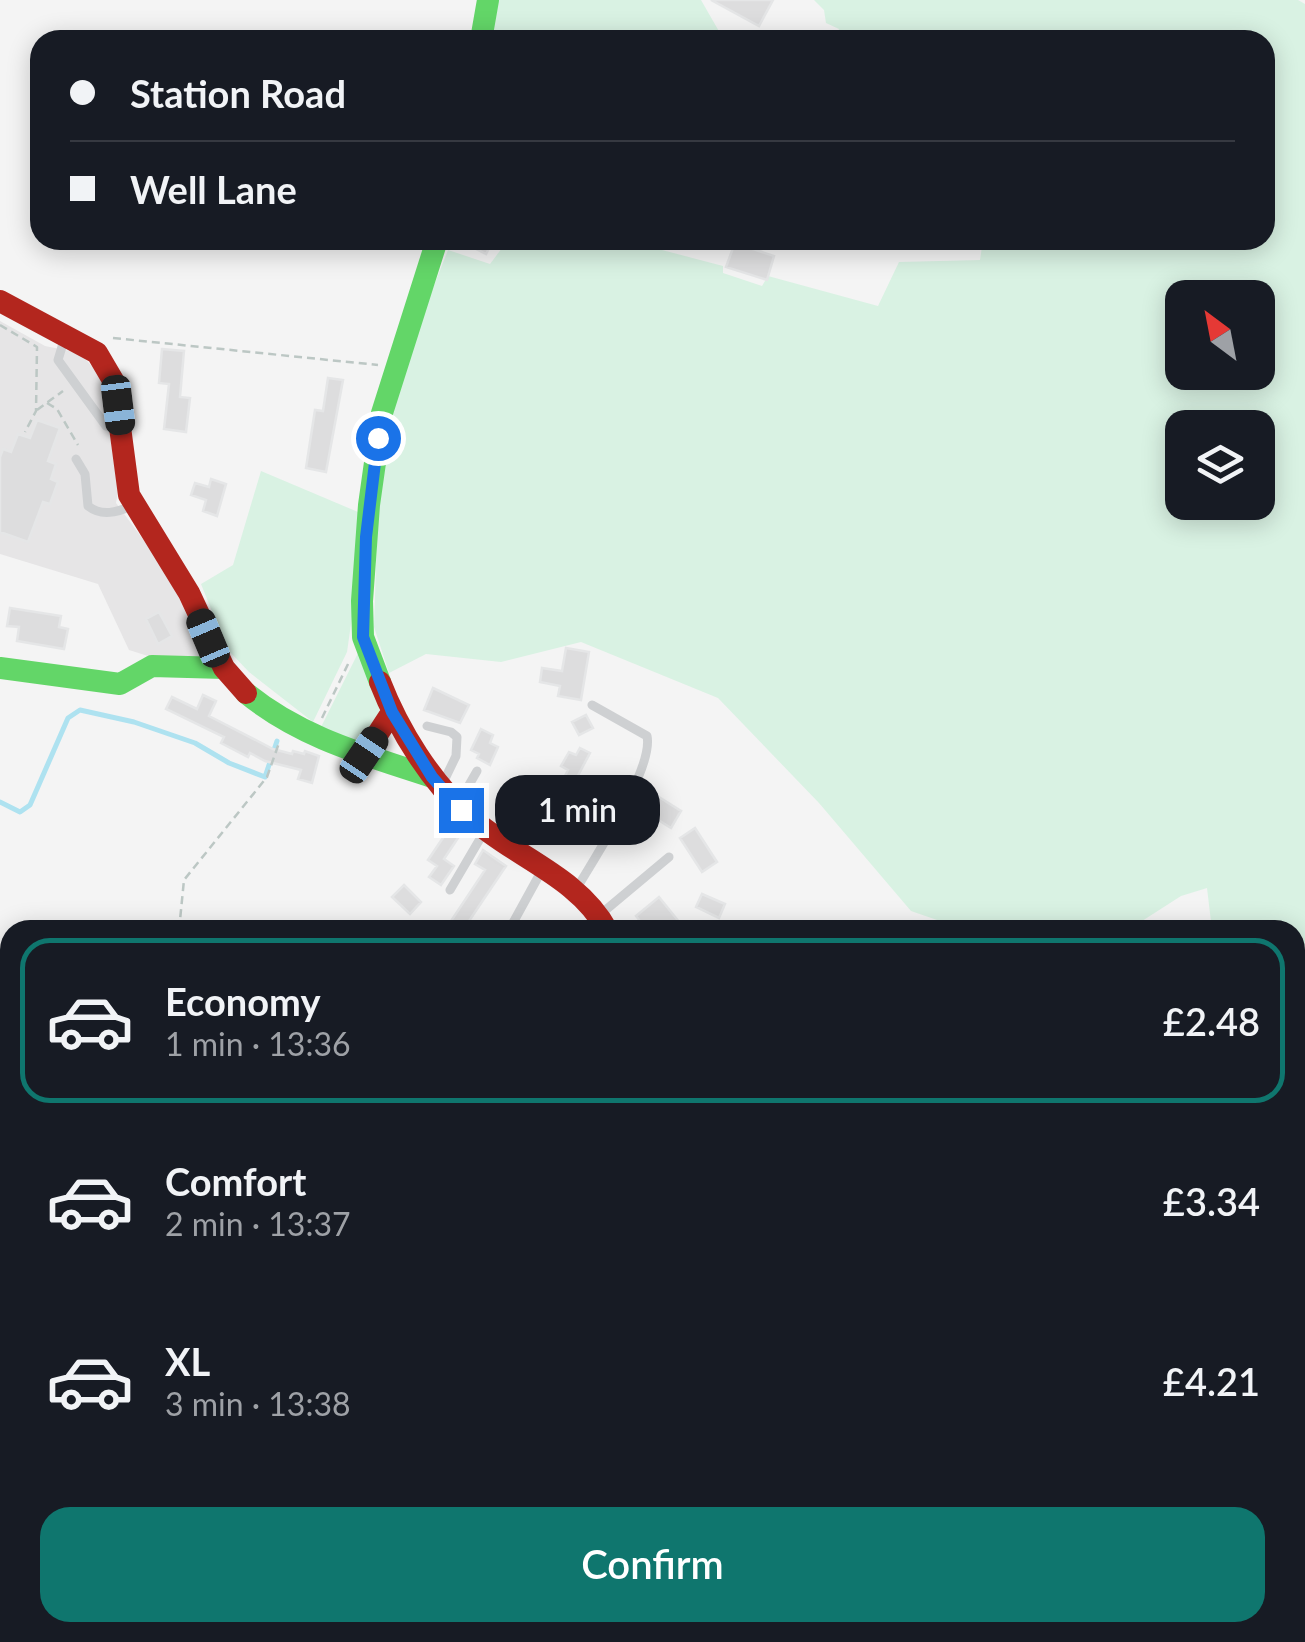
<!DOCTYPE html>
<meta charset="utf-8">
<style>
body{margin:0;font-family:Lato,sans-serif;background:#20242c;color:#f1f3f6;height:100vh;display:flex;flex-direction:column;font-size:38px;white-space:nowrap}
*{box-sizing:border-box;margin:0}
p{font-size:32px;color:#9ea1a6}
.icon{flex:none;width:55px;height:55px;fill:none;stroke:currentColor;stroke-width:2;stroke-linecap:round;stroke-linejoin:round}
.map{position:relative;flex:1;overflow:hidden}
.details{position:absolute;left:0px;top:920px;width:1305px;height:722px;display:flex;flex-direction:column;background:#171b24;border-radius:30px 30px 0 0;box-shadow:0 5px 25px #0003}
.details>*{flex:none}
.hud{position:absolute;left:30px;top:30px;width:1245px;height:220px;border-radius:30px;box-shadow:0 5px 25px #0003;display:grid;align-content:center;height:220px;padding:0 40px;background:#171b24}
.needle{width:65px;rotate:328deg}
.tools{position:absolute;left:1165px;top:280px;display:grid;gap:20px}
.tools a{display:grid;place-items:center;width:110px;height:110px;border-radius:20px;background:#171b24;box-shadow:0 5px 25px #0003;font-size:50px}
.end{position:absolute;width:45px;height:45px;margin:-22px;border:12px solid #1a73e8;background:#fff;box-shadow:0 0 0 5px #fff}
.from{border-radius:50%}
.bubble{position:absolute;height:70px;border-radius:30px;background:#171b24;box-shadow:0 5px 25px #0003;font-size:32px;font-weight:600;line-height:70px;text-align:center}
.car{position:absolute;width:30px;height:60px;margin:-30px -15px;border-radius:12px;box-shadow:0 0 8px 2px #0007;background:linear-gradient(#222 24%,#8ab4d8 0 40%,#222 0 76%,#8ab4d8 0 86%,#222 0)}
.hud b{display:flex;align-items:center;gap:35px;height:95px;font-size:38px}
.hud b+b{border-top:2px solid #363941}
.hud i{width:25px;height:25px;background:#f1f3f6}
ul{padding:18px 0 0;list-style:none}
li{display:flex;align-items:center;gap:30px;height:165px;margin:0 20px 15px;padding:0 20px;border:5px solid transparent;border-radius:30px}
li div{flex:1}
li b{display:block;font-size:38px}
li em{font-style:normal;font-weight:600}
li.active{border-color:#0f766e}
li>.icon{width:90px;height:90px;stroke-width:1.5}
.button{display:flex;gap:20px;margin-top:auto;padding:20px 40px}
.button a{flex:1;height:115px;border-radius:30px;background:#0f766e;color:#fff;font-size:40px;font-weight:600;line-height:115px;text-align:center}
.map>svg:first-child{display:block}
</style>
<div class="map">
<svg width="1305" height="1642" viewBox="0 0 1305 1642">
<rect width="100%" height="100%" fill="#f4f4f4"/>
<!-- education -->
<path fill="#e6e5e6" d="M0 321 45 346 80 353 102 378 118 492 116 503 165 569 205 653 201 660 148 656 129 650 98 584 0 554Z"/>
<!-- green -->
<path fill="#d9f2e3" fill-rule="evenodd" d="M493 0H701L724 40H486Z
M814 0H1298L1305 4V997L1295 998V930H1212L1207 888 1181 896 1128 930H966L911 911 819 803 718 698 581 642 501 662 426 654 389 673 374 627 379 474 404 361 448 250 490 264 508 240H624L723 266V273L762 286 768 276 878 306 899 262 980 260 983 240H1265V40H834L839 29 826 23 824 10ZM1182 298H1258V372H1182ZM1182 428H1258V502H1182Z
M261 471 358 512 352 617 347 652 313 722 249 672 227 649 201 584 233 565Z
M360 649 380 705 378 716 364 737 353 740 320 729Z
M1295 1190 1305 1198V1325L1295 1348Z
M1295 1427 1299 1432 1305 1428V1497L1295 1503Z"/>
<!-- water -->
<path fill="#aee2f0" d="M1047 1633H1146L1144 1642H1052Z"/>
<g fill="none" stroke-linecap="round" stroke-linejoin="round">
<!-- stream -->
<path stroke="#aee2f0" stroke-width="5" d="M0 802 20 812 30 805 68 718 80 710 134 722 195 743 229 763 265 777 277 741"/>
</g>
<!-- building -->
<path fill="#ddddde" stroke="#e5e6e7" stroke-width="2.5" d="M711 0H773L759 26Z
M459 240H493L486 254Z
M738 244 774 256 767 280 726 267 733 248Z
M162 349 184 351 180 397 190 398 186 432 164 429 169 384 159 383Z
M328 378 343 380 326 472 306 468 315 410 323 411Z
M37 420 60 428 48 461 56 464 51 479 58 482 50 504 43 502 28 542 0 532V457L3 449 11 452 18 434 30 438Z
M211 479 226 484 217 516 203 511 206 500 191 495 195 483 209 487Z
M10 608 61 616 59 627 68 629 64 649 17 641 19 627 7 626Z
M159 612 172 636 158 644 146 619Z
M566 648 589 652 581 700 558 696 560 686 540 682 542 668 562 671Z
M433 688 469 705 460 723 424 710Z
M203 695 216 701 209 716 273 749 292 754 293 751 304 754 305 751 319 756 312 783 298 779 301 770 265 761 250 753 248 757 221 743 224 737 166 709 172 697 197 709Z
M586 715 593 728 579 735 572 722Z
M481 729 493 735 490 743 498 747 490 765 477 758 479 754 471 750Z
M580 748 590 753 574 783 564 778 568 770 561 766 569 752 576 755Z
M651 792 681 811 671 828 641 809Z
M453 823 462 832 444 859 454 866 441 885 429 877 437 866 428 860Z
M695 828 717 862 702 872 680 838Z
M483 850 506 866 463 930H445L485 870 475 864Z
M404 885 421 902 410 914 392 897Z
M702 894 725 904 719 918 696 907Z
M659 897 680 923 672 930H647L636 916Z"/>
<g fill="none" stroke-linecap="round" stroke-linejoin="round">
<!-- path -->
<path stroke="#bcc7c4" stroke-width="2.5" stroke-dasharray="8 5" stroke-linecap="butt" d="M0 325 37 347 36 411 25 432
M113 338 378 365
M47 403 57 409 78 445
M37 410 63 391
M322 718 349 662
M179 930 184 880 267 777 279 743
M0 1351 10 1328
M1295 1507 1305 1501
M1182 1642 1184 1632"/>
<!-- lane -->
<path stroke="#ced0d2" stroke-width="9" d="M712 240H731
M64 340 58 360 106 426 118 428
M76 459 85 474 88 506C102 517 117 512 132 506
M427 726 451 732 457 737 456 756 442 785
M458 804 477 771
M577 888C595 857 654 768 647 736L592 705
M450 890 484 832
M602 913 669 857
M509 930 542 870"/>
<!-- street -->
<path stroke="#ced0d2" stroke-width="18" d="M527 1633 548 1642
M158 1642 160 1632
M662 1642 679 1632"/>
<!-- fast -->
<path stroke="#63d668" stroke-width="22" d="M481 40 488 0
M0 668 120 684 152 666 224 668
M380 682 363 637 362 601 369 505 382 413 437 240
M246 693C301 738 366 755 432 777
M527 1632V1642"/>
<!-- jam -->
<path stroke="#b3261e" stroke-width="22" d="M0 301 97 353 114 382 129 495 189 593 224 668 246 693
M380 682C399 731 431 782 470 817 514 857 578 876 607 930
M364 755 392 712"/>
</g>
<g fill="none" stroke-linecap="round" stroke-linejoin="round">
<!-- route -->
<path stroke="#1a73e8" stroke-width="12" d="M378 438 366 537 363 637 392 712 432 777 461 810"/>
</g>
</svg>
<div class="tools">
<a><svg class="needle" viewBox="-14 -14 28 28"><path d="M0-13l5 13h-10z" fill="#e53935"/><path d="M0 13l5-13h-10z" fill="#9ea1a6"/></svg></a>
<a><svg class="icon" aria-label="layers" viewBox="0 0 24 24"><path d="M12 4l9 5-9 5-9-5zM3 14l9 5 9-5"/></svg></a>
</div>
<i class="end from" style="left:378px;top:438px"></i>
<i class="end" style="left:461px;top:810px"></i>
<div class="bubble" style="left:495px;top:775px;width:165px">1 min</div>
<i class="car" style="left:118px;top:405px;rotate:173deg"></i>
<i class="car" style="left:208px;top:638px;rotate:337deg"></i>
<i class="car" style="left:364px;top:755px;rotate:34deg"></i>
<div class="hud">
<b><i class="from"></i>Station Road</b>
<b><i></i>Well Lane</b>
</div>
<section class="details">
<ul>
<li class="active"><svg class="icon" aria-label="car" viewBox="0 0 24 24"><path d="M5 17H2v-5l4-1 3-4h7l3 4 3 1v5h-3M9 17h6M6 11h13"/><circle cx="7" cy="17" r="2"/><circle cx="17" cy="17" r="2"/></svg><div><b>Economy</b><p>1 min · 13:36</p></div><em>£2.48</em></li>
<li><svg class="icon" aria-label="car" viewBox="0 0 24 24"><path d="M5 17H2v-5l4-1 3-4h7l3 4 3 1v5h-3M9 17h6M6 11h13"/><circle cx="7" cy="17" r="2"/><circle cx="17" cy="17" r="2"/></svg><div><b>Comfort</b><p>2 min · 13:37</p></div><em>£3.34</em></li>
<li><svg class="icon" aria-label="car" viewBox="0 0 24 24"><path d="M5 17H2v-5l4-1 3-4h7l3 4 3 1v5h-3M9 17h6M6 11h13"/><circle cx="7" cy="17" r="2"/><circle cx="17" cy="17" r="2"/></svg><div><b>XL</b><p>3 min · 13:38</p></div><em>£4.21</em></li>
</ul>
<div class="button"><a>Confirm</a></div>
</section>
</div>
